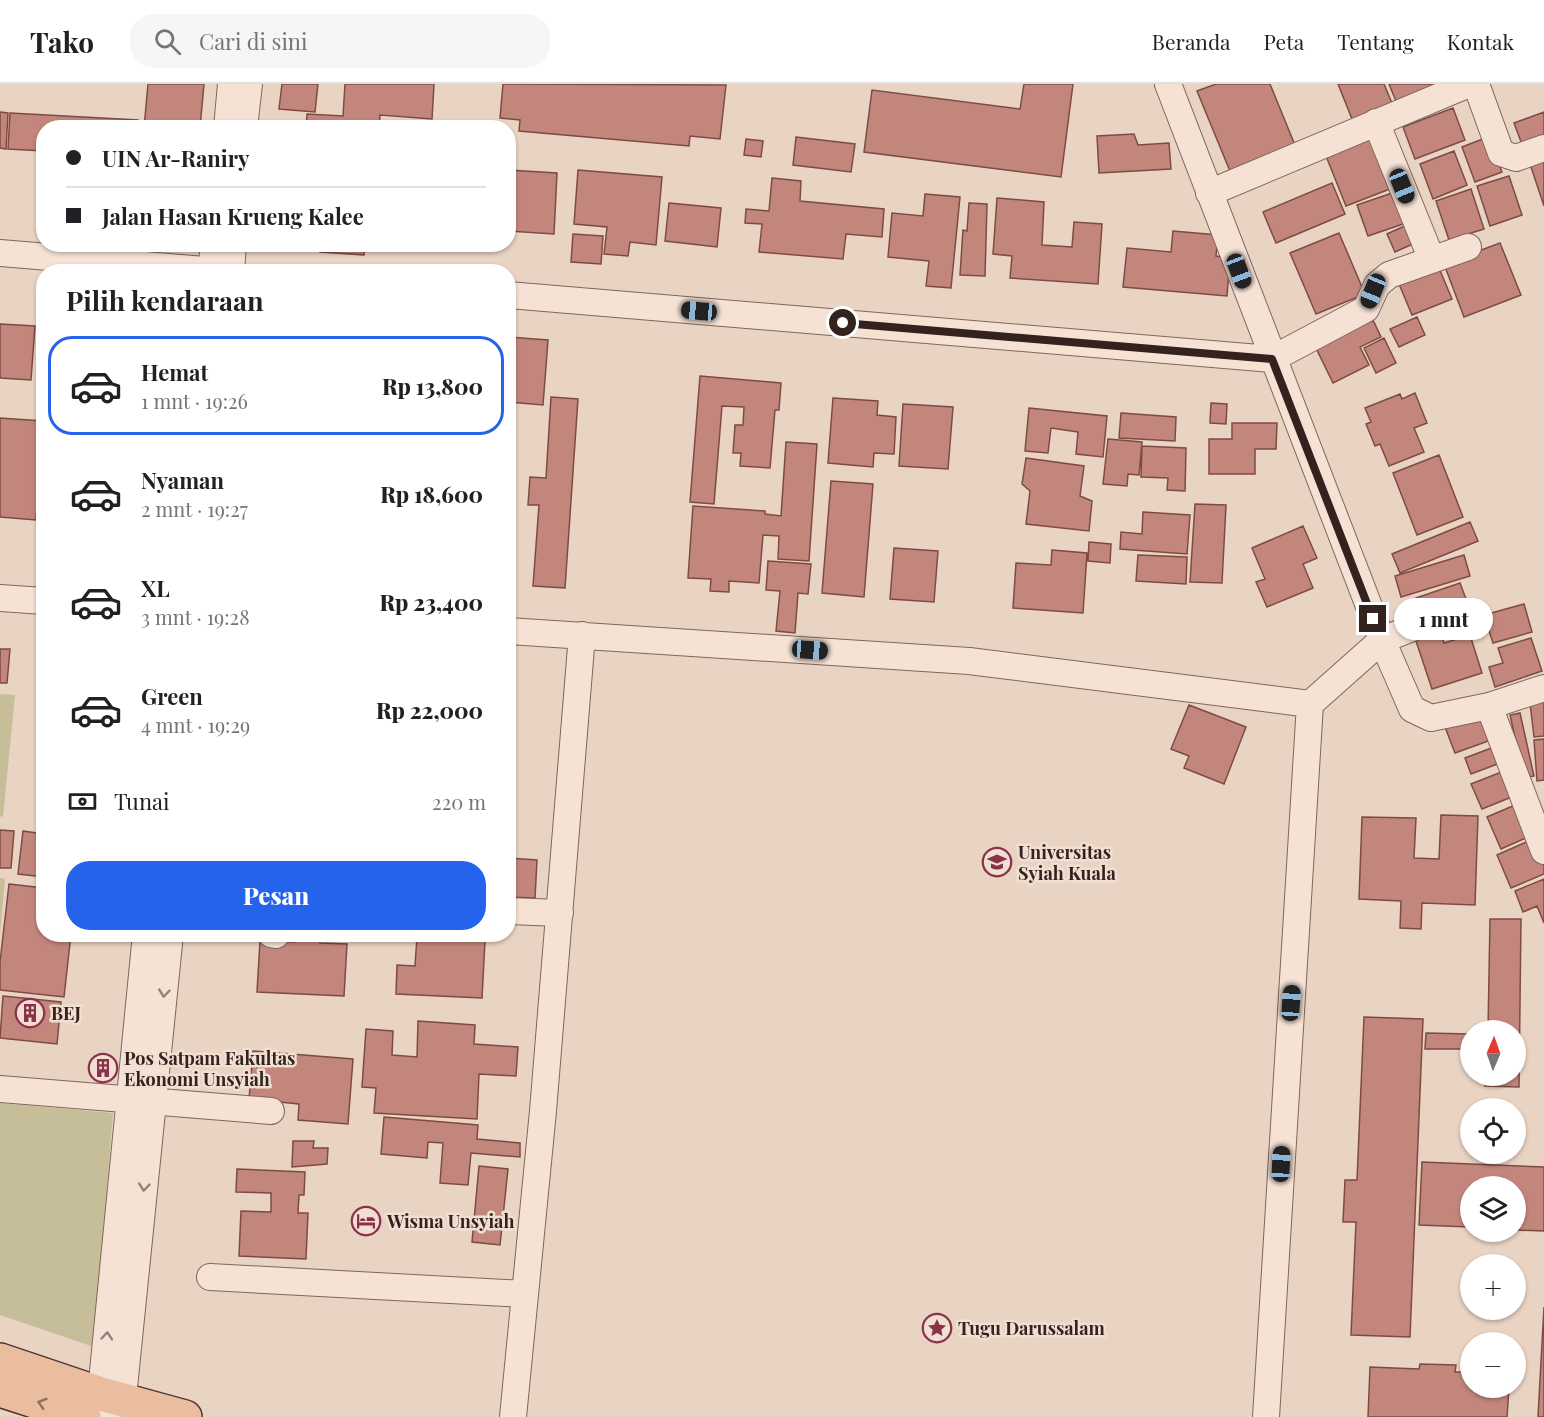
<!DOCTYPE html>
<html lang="id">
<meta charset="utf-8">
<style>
body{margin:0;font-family:"Playfair Display",serif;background:#f6f6f6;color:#202124;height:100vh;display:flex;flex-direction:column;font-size:22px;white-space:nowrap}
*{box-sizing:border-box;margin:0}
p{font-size:20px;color:#757577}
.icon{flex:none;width:33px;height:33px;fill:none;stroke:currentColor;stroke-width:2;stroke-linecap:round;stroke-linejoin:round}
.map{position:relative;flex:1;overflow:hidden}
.sheet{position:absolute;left:36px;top:180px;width:480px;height:678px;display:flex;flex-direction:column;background:#fff;border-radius:24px;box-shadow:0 2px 4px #0004}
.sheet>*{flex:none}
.guide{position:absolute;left:36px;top:36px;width:480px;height:132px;border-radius:24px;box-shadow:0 2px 4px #0004;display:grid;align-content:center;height:132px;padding:0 30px;background:#fff}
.needle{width:39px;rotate:2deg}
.fabs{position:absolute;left:1460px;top:936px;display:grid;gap:12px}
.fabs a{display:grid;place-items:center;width:66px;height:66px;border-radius:50%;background:#fff;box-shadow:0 2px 4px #0004;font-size:30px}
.end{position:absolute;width:27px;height:27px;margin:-14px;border:8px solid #33221e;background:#fff;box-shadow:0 0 0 3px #fff}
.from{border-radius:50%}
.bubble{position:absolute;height:42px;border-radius:21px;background:#fff;box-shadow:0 2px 4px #0004;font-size:20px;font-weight:800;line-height:42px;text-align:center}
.car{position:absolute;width:18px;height:36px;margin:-18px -9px;border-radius:8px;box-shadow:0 0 4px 2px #0007;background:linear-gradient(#222 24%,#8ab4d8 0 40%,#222 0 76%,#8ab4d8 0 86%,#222 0)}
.guide b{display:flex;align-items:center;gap:21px;height:57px;font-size:22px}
.guide b+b{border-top:2px solid #e0e0e0}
.guide i{width:15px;height:15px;background:#202124}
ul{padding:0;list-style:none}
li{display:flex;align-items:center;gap:18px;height:99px;margin:0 12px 9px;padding:0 18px;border:3px solid transparent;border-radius:24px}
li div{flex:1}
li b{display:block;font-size:22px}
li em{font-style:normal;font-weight:800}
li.selected{border-color:#2563eb}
li>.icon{width:54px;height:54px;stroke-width:1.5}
h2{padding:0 30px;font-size:27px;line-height:72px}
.pay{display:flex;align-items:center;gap:15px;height:66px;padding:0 30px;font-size:22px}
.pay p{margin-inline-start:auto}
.cta{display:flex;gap:12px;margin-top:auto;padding:12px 30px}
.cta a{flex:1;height:69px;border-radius:24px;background:#2563eb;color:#fff;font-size:24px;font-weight:800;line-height:69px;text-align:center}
header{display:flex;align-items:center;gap:36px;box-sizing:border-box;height:84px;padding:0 30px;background:#fff;border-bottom:2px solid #e0e0e0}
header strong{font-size:28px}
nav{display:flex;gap:33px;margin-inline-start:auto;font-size:21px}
.search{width:420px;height:54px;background:#f6f6f6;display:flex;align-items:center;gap:15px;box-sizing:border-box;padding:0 21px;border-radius:24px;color:#757577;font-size:22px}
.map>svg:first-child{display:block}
</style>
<header>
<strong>Tako</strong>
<div class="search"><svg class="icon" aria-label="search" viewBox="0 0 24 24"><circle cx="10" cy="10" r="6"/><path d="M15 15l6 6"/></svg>Cari di sini</div>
<nav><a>Beranda</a><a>Peta</a><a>Tentang</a><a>Kontak</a></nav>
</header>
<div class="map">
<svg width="1544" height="1333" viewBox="0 0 1544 1333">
<rect width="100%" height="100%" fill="#e9d3c3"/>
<!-- green -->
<path fill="#c6be98" d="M0 610 15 611 3 733 0 732Z
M0 794 5 795 0 851Z
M0 1019 113 1029 94 1263 0 1231Z"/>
<!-- building -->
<path fill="#c3867c" stroke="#7e4b44" stroke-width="1.5" d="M148 0H204L200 44H144Z
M282 0H318L315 28 279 25Z
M345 0H434L432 35 380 31 379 44H306L307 30 343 32Z
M503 0 726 1 720 55 690 52 689 62 519 47 520 36 500 34Z
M1024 0H1073L1061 93 864 68 872 6 1020 25Z
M1216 0H1270L1297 66 1232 92 1197 7Z
M1338 0H1384L1394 24 1354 40Z
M1389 0H1452L1398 22Z
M1453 24 1465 56 1415 75 1403 43Z
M0 28 8 29 6 65 0 64Z
M1544 28V55L1523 63 1514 39Z
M10 29 138 36V44H44V67L8 65Z
M1134 50 1138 61 1169 59 1171 85 1099 89 1097 52Z
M796 53 855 60 851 88 793 81Z
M1376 53 1395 103 1346 122 1326 72Z
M1488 53 1502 88 1475 98 1462 63Z
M746 55 763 57 761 73 744 71Z
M1454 67 1467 101 1433 115 1420 80Z
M1544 75V122L1530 80Z
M508 86 557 89 554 150 508 147Z
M578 86 662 93 656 161 630 158 628 172 604 170 607 143 574 140Z
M1509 92 1522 131 1490 142 1477 102Z
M772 94 801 97 800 117 884 125 882 153 846 150 843 175 759 168 762 140 745 139 746 125 769 127Z
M1332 99 1345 130 1276 159 1263 128Z
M1471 105 1484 145 1449 156 1436 117Z
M1395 108 1406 139 1368 152 1357 121Z
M925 110 960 113 951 204 926 202 929 177 888 173 892 129 923 132Z
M997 114 1044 118 1042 161 1072 163 1074 138 1102 140 1098 200 1010 194 1012 172 993 170Z
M669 119 721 124 717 163 665 157Z
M969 119 987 120 985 192 960 191 963 146 967 147Z
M1409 140 1417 158 1395 168 1387 150Z
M1173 147 1218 151 1216 172 1230 174 1227 212 1123 203 1127 164 1171 168Z
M1339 149 1365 210 1316 230 1290 169Z
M573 150 603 152 601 180 571 178Z
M1500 159 1521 211 1464 233 1444 180Z
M321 160H365L364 171 320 168Z
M1439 184 1452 215 1412 231 1399 200Z
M1417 233 1425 251 1399 263 1390 245Z
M1373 236 1381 253 1360 263 1369 281 1333 299 1316 264Z
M0 240 35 242 31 296 0 294Z
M508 253 548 256 543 321 508 318Z
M1384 254 1396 279 1376 289 1364 264Z
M700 292 781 299 779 326H775L770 384 740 382 741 369H733L735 341H743L744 323 722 322 714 420 690 418Z
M1415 309 1427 339 1414 344 1424 368 1389 382 1380 360 1375 362 1366 340 1371 338 1365 324 1400 310 1402 315Z
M551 313 578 315 565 504 533 502 539 421H528L530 393 546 394Z
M833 314 878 317 877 331 896 333 894 370 874 369 873 383 828 379Z
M1211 319 1227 320 1226 340 1210 339Z
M903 320 953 323 948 385 899 382Z
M1029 324 1107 332 1103 373 1076 370 1078 348 1051 344 1048 369 1025 367Z
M1121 329 1176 333 1175 357 1119 354Z
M0 334 43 337 36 436 0 433Z
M1232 339H1277L1276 365H1255V390H1209V355H1232Z
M1108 355 1142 358 1139 391 1128 390 1127 402 1103 400Z
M786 358 817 360 809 477 778 475 779 452 763 451 759 499 729 497V508L710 507 711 495 688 494 693 422 765 427V430L781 432Z
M1142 362 1186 364 1185 407 1167 406 1168 394 1141 393Z
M1439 371 1463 433 1417 451 1393 389Z
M1026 374 1084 382 1080 412 1092 417 1089 447 1026 440 1030 407 1022 400Z
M831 397 873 400 864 513 822 509Z
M1195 420 1226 421 1222 499 1190 498Z
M1143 428 1190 431 1187 470 1120 465 1121 448 1142 450Z
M1470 438 1478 457 1400 489 1392 470Z
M1303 442 1317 474 1303 480 1313 504 1267 523 1256 498 1265 495 1252 464Z
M1089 458 1111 460 1110 479 1088 477Z
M894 464 938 467 934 518 890 515Z
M1052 466 1087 469 1083 529 1013 524 1016 479 1051 481Z
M1138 471 1187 473 1186 500 1136 497Z
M1464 471 1470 492 1401 513 1395 492Z
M768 477 811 480 808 510 798 509 795 549 776 547 780 507 766 506Z
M1460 499 1466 515 1422 530 1416 514Z
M1524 520 1532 548 1493 559 1484 531Z
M1439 543 1444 559 1470 551 1482 589 1432 605 1414 551Z
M1531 554 1542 587 1495 603 1489 583 1503 579 1498 564Z
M0 565H10L7 599H0Z
M41 606H44V625L39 624Z
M1544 617V652L1534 653 1530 619Z
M1189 621 1246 643 1224 700 1184 684 1189 672 1171 665Z
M1520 629 1534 692 1524 694 1510 631Z
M1482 630 1491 656 1455 669 1445 643Z
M1544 655V696L1537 697 1534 656Z
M1494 663 1500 679 1471 690 1465 674Z
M1504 687 1514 712 1482 725 1471 700Z
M1515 721 1528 753 1501 765 1487 733Z
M1441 731 1478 732 1475 821 1422 819 1421 845 1400 844 1401 817 1359 815 1362 733 1416 734 1414 774 1439 775Z
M0 746 14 747 11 784H0Z
M23 747 44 750V793L18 790Z
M1533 755 1544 782V790L1511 804 1497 771Z
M508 774 537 776 535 814 508 813Z
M1544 795V839L1537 822 1523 828 1515 807Z
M9 800 44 804V850H71L64 913 0 906V878Z
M1490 835H1521L1519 1003 1485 1002V992H1515V946H1488Z
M296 850H321L320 859 347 860 344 912 257 908 260 857 295 858Z
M417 853 485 857 482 914 396 910 397 881 415 882Z
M3 912 61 918 57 960 0 954Z
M1364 933 1423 935 1410 1253 1351 1251 1356 1138H1343L1345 1096H1357Z
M418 937 475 941 474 960 518 963 516 992 479 990 477 1035 374 1029 376 1004 362 1003 366 945 393 947 392 971 417 973Z
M1426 949 1470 950V965H1425Z
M253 967 353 975 348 1040 298 1036 299 1020 249 1015Z
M97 974 111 976 109 993 95 992Z
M384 1033 478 1041 477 1055 520 1059V1073L471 1069 468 1101 440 1099 443 1059 428 1058 427 1074 381 1070Z
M293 1057H314L313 1064H328L327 1080 292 1083Z
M1422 1078 1544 1083V1147L1515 1146V1102H1470V1143L1419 1141Z
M479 1082 508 1085 500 1161 472 1158Z
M237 1085 305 1088 304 1111H299L298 1129H308L306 1175 239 1172 241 1127 271 1128V1109L236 1108Z
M1544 1223V1333H1538Z
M1420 1280 1456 1281 1455 1288H1470V1304H1509L1507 1333H1368L1370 1283 1419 1285Z"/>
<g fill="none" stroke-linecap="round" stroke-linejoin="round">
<!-- minor casing -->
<g stroke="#81655c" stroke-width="28">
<path id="minor" d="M1168 0 1382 556 1412 625 1431 634 1489 622 1544 604
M1476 0 1501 69 1516 74 1544 64
M1376 38 1432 176
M227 44 231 0
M244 44 249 0
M1209 109 1469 0
M0 169 229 188
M211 188 214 160
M231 188 233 160
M508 211 1272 275 1366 225 1377 201 1389 191 1468 163
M0 514 44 517
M508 547 969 577 1310 620
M1489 622 1544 767
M508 827 560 829
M271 850 276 851
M0 1005 271 1027
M210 1193 525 1210
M99 1328 146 850
M121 1333 170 850
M513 1333 543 1027 582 551
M1266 1333 1310 620 1382 556 1443 532 1465 529"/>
</g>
<!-- major casing -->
<g stroke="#4f3530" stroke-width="36">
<path id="major" d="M0 1276 101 1310 185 1333
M0 1306 84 1333"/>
</g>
<!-- minor -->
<use href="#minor" stroke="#f5e2d5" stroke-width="26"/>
<!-- major -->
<use href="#major" stroke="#e9bd9e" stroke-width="33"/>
</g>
<!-- one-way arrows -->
<defs><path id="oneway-chevron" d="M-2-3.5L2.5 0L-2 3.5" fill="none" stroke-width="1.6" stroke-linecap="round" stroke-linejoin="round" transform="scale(1.5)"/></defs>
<g stroke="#94827a">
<use href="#oneway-chevron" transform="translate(164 909) rotate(96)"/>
<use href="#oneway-chevron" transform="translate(144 1103) rotate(96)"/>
<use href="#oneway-chevron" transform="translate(107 1252) rotate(-85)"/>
</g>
<use stroke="#8e705e" href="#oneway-chevron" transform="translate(42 1319) rotate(-162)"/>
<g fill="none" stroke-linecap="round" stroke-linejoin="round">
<!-- route -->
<path stroke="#33221e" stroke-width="8" d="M843 239 1272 275 1373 535"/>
</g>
<!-- icons -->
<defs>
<g id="university-ring" transform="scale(1.5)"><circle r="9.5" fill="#f1dfd2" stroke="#8a324b" stroke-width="1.5"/><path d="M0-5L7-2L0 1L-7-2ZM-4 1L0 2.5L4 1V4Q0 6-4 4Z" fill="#8a324b"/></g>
<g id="building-ring" transform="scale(1.5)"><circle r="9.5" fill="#f1dfd2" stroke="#8a324b" stroke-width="1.5"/><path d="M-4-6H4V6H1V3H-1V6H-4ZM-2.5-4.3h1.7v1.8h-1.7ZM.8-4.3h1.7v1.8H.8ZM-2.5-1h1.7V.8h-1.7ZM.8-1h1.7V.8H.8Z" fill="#8a324b"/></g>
<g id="hotel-ring" transform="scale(1.5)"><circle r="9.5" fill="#f1dfd2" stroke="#8a324b" stroke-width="1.5"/><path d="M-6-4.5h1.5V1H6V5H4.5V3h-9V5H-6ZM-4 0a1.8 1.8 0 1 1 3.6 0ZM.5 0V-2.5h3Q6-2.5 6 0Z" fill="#8a324b"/></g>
<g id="sight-ring" transform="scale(1.5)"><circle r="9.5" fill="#f1dfd2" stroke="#8a324b" stroke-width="1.5"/><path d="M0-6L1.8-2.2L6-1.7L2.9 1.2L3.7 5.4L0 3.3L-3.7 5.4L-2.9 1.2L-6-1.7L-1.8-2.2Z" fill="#8a324b"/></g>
</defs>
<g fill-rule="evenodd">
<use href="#university-ring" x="997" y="778"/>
<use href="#building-ring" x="30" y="929"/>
<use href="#building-ring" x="103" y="984"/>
<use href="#hotel-ring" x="366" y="1137"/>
<use href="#sight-ring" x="937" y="1244"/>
</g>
<g text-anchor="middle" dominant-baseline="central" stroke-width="5" stroke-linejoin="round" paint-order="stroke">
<!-- poi labels -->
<g font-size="18" font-weight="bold" fill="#33221e" stroke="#f1dfd2" text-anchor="start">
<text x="1018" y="768">Universitas<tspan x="1018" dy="21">Syiah Kuala</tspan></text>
<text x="51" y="929">BEJ</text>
<text x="124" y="974">Pos Satpam Fakultas<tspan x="124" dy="21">Ekonomi Unsyiah</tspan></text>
<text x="387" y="1137">Wisma Unsyiah</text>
<text x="958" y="1244">Tugu Darussalam</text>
</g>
</g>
</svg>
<div class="fabs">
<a><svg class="needle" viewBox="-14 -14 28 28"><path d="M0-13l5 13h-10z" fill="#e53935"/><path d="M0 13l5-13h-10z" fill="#757577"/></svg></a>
<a><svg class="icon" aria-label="locate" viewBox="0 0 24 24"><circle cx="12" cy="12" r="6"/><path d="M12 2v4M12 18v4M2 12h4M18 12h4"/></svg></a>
<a><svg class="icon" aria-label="layers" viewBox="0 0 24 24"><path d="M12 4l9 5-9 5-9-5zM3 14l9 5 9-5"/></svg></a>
<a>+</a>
<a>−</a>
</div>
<i class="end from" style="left:843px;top:239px"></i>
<i class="end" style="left:1373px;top:535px"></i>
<div class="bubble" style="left:1394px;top:514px;width:99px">1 mnt</div>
<i class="car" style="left:1402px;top:102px;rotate:158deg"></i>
<i class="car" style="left:1239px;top:187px;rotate:159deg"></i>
<i class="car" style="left:1373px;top:207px;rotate:202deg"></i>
<i class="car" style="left:699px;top:227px;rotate:275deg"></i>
<i class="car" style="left:810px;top:566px;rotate:94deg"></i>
<i class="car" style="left:1291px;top:919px;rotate:4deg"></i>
<i class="car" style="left:1281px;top:1080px;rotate:3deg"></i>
<div class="guide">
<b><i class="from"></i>UIN Ar-Raniry</b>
<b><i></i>Jalan Hasan Krueng Kalee</b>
</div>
<section class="sheet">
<h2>Pilih kendaraan</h2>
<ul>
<li class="selected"><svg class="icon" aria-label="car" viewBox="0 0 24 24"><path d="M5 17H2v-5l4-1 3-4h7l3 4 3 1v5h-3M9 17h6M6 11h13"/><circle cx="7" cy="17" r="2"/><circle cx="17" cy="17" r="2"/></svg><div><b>Hemat</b><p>1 mnt · 19:26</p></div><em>Rp 13,800</em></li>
<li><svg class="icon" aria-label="car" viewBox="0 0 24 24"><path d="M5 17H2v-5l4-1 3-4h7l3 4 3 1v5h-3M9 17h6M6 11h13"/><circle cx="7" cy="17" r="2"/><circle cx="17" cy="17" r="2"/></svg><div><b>Nyaman</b><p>2 mnt · 19:27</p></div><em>Rp 18,600</em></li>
<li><svg class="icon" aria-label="car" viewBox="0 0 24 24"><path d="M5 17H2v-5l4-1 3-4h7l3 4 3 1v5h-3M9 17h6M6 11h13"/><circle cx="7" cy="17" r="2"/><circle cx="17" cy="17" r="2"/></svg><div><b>XL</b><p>3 mnt · 19:28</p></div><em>Rp 23,400</em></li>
<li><svg class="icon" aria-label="car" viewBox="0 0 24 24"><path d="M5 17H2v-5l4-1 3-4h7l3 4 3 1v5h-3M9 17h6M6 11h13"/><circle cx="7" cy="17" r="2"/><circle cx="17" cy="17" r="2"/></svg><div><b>Green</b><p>4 mnt · 19:29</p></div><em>Rp 22,000</em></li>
</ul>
<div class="pay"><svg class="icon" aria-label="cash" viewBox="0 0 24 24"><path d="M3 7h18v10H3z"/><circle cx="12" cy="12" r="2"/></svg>Tunai<p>220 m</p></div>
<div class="cta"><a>Pesan</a></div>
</section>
</div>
